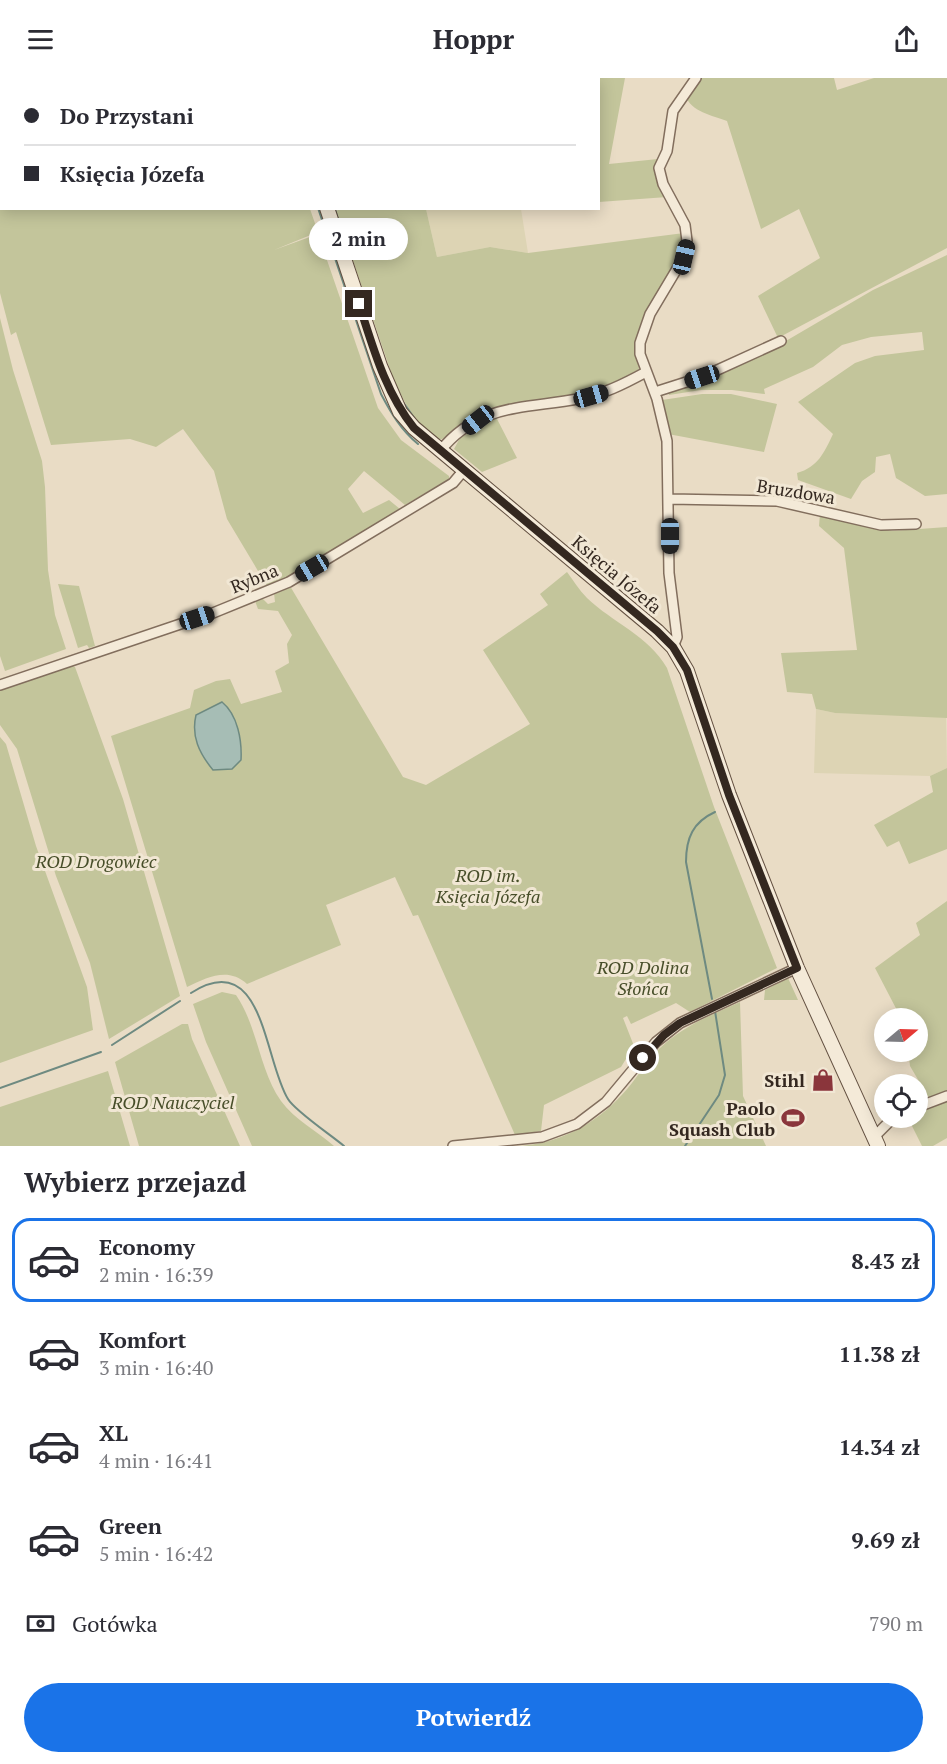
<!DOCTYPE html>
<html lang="pl">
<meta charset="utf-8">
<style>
body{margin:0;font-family:"PT Serif",serif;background:#f2f2f3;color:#2b2b33;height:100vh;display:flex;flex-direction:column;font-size:22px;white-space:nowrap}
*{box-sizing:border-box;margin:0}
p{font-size:20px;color:#7c7c81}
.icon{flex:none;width:33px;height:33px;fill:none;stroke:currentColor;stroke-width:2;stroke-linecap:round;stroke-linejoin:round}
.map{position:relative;height:1068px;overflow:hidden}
.sheet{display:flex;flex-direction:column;background:#fff;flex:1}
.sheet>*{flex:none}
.banner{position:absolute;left:0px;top:0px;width:600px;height:132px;box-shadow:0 3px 15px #0003;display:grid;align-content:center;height:132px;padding:0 24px;background:#fff}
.needle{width:39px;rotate:71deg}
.fabs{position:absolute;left:874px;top:930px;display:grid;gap:12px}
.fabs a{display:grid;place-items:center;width:54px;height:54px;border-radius:50%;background:#fff;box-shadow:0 3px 15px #0003;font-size:30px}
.end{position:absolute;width:27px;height:27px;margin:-14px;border:8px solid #342820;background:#fff;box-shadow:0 0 0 3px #fff}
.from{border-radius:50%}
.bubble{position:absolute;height:42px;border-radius:21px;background:#fff;box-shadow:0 3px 15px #0003;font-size:20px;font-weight:700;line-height:42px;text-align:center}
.car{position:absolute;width:18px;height:36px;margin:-18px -9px;border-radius:8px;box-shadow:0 0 4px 2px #0007;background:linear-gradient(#222 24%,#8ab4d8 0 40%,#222 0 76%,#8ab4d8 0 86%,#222 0)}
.banner b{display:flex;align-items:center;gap:21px;height:57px;font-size:22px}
.banner b+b{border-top:2px solid #e1e1e2}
.banner i{width:15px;height:15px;background:#2b2b33}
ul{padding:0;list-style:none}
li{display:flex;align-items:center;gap:18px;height:84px;margin:0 12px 9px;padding:0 12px;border:3px solid transparent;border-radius:18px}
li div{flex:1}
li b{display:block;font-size:22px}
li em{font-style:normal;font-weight:700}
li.on{border-color:#1a73e8}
li>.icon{width:54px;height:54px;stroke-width:1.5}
h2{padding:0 24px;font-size:27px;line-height:72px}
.pay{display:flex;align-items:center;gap:15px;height:66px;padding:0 24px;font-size:22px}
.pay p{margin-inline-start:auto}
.primary-button{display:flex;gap:12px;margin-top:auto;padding:12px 24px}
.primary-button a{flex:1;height:69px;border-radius:36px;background:#1a73e8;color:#fff;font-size:24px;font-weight:700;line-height:69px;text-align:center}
header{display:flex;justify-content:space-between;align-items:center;height:78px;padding:0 24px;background:#fff;font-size:27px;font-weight:700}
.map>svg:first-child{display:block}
</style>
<header><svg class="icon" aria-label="menu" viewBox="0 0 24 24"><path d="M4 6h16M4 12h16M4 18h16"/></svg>Hoppr<svg class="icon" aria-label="share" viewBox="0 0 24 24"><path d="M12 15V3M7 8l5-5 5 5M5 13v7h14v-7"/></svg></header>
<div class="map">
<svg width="947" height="1068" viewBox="0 0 947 1068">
<rect width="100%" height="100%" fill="#e9dcc5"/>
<!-- farmland -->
<path fill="#ddd4b4" d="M426 131H521L528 175 490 169 437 179Z
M816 631 835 635 946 638 947 690 930 698 814 695Z"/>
<!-- green -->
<path fill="#c3c59b" d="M0 0H275L2 2V130L310 131 318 154 274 172 318 156 378 330 401 362 449 398V401L405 427 364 393 348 411 363 435 389 422 400 431 287 499 267 508 227 441 214 393 183 351 156 369 130 361 51 367 16 254 11 257 0 215Z
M562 0H625L609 86 658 81 656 96 667 119 599 124 598 2Z
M699 0H834L837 12 874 0H947V170L778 260 758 218 820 180 799 131 761 151 727 43C713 38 690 33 686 18Z
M342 130 426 131 437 179 490 169 528 175 684 155 671 194 636 270 639 291 610 309 581 317 491 330 442 361 434 362 413 340 394 303 336 133Z
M947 177V416L925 418 896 400 890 376 876 379 875 394 862 403 851 421 798 402 797 395C818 389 824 375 833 356L798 324 855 285 875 278 924 272 922 254 871 259 842 267 813 289 764 311 765 316 732 312H701L669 317 668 314 779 267 873 212Z
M0 240 13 292 42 383 45 409 48 492 55 537 66 571 5 593 0 578Z
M702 316H731L777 326 764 374 668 356 662 322Z
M496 339 517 380 482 394 454 371 460 360Z
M820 435 892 453 947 449V640L835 635 816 631 812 616 787 614 781 575 857 572 844 470 819 448Z
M567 494C573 502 579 512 587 520 613 545 648 557 667 590L714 729 777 890 690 934 676 925 631 946 627 938 623 940 634 968 621 989 544 1027 541 1053 515 1057 418 837 413 838 395 799 326 827 341 867 247 906C228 889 208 899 187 909L111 658 190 630 194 612 216 603 230 601 241 626 282 614 275 593 289 585 287 566 292 557 278 533 258 531 255 523 262 520 268 526 275 524 274 515 290 508 403 699 426 707 530 646 483 572 548 527 540 516Z
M58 506 79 508 95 568 89 570 87 567 78 570Z
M69 586 75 589 123 721 180 918 109 961 90 885 56 798 17 671 0 647V610Z
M0 659 6 666 36 768 87 909 93 952 0 985Z
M947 690V771L909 786 899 763 887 769 874 747 933 714 930 698Z
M947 823V1016L930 1022 910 988 909 980 914 974H918V940H901L875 890 920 857 916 845Z
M788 900 798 922H764L765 912Z
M222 914 236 917C258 949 259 992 281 1023 294 1041 318 1054 334 1068H252L206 964 193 926Z
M740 924 743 1018 766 1068H521C565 1064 600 1043 628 1010 639 997 648 981 660 970 683 948 711 937 740 924Z
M182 946H188L192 961 240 1068H139L115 984Z
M108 993 130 1068H0V1029Z
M947 1021V1060L933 1068H922L908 1040H918V1032Z"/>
<!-- water -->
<path fill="#a6bdb5" stroke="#6e8a81" stroke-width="1.5" d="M222 624C238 637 242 663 241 682L232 691 213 692C199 675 191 658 196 637Z"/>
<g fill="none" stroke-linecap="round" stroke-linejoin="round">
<!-- stream -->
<path stroke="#6e8a81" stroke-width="2" d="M283 0V2
M318 130 381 316C391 335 401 352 418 366
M335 131 338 141
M403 324 415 341
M191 915C264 868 264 983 288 1021 295 1033 331 1057 344 1068
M712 921 686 784C686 760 693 744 715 734
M112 967 180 923
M0 1010 101 974
M685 1068 719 1017 725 997 715 933"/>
<!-- minor casing -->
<g stroke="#826e5d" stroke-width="12">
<path id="minor" d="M655 314 702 299 781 263
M440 373C479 325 524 331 578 321 602 317 624 306 646 294
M670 421 777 423 881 447 916 446
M673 569 677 559 669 495 667 363 657 321 640 276V265L650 236 684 179 687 163 685 147 663 106 659 90 667 73 673 33 696 0
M0 607 213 535 289 504 453 405 464 392
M918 1029 947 1018
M874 1059 893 1040
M453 1068 542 1059 577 1046 606 1024 656 964 680 945 797 890"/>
</g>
<!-- secondary casing -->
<g stroke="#635041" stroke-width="16">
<path id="secondary" d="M292 0V2
M327 130 380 288 400 334 414 350 657 553 673 569 687 593 729 717 797 890 878 1068"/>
</g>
<!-- minor -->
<use href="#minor" stroke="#f4ead8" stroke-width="9"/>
<!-- secondary -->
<use href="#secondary" stroke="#f4ead8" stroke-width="14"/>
</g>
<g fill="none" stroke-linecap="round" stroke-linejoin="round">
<!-- route -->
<path stroke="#342820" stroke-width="8" d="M359 226C373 269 385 314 414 350L657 553 673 569 687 592 729 717 797 890 680 945 664 957 643 980"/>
</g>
<!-- icons -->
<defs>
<g id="shop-bare" transform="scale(1.8)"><path d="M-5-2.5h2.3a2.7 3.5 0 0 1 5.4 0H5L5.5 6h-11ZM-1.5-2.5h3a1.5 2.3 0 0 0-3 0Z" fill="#8a353b" stroke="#f1e7d4" stroke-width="2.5" paint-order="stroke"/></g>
<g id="stadium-bare" transform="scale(1.8)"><path d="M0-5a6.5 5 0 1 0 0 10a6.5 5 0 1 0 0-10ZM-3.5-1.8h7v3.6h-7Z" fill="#8a353b" stroke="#f1e7d4" stroke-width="2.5" paint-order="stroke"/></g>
</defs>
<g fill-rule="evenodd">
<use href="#shop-bare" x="823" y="1002"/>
<use href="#stadium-bare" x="793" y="1040"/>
</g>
<g text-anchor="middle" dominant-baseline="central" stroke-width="6" stroke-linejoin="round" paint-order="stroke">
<!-- street labels -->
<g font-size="18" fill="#342820" stroke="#f1e7d4">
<text transform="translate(796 413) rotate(9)">Bruzdowa</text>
<text transform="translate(617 496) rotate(40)">Księcia Józefa</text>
<text transform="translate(254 500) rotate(-22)">Rybna</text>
</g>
<!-- park labels -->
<g font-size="18" font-style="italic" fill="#474e29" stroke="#f1e7d4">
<text x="96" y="783">ROD Drogowiec</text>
<text x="488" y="797">ROD im.<tspan x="488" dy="21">Księcia Józefa</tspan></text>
<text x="643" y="889">ROD Dolina<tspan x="643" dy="21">Słońca</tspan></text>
<text x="173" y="1024">ROD Nauczyciel</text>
</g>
<!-- poi labels -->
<g font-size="18" font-weight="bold" fill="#342820" stroke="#f1e7d4" text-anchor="end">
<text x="805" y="1002">Stihl</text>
<text x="775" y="1030">Paolo<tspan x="775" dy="21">Squash Club</tspan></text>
</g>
</g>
</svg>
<div class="fabs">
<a><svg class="needle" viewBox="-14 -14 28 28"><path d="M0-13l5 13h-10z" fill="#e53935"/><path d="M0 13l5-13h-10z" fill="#7c7c81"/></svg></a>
<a><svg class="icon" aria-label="locate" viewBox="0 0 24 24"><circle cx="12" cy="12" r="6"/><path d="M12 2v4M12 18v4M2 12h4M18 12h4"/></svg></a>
</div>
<i class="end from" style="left:643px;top:980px"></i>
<i class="end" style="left:359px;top:226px"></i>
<div class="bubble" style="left:309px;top:140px;width:99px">2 min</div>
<i class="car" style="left:684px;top:179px;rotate:13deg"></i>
<i class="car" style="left:702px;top:299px;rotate:252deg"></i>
<i class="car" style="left:591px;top:318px;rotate:74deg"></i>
<i class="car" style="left:478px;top:342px;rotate:232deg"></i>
<i class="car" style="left:670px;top:458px;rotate:180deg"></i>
<i class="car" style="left:312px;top:490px;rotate:240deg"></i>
<i class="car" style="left:197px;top:540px;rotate:72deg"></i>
<div class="banner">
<b><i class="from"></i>Do Przystani</b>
<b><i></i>Księcia Józefa</b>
</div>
</div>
<section class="sheet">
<h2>Wybierz przejazd</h2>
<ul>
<li class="on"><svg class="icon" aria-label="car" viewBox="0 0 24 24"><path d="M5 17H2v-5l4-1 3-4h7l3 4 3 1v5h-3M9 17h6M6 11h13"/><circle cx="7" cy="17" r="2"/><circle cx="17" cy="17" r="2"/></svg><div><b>Economy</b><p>2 min · 16:39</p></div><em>8.43 zł</em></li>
<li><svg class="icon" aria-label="car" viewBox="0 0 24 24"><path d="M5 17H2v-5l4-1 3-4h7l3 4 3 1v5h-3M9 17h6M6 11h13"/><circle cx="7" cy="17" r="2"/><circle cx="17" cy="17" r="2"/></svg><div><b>Komfort</b><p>3 min · 16:40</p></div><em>11.38 zł</em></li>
<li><svg class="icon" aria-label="car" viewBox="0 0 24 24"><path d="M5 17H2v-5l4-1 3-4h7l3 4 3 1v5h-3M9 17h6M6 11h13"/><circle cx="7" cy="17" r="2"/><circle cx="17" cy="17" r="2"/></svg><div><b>XL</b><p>4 min · 16:41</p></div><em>14.34 zł</em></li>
<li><svg class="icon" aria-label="car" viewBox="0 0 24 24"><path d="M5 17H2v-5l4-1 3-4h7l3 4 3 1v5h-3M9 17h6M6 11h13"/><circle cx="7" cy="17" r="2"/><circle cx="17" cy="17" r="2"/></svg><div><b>Green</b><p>5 min · 16:42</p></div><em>9.69 zł</em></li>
</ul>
<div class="pay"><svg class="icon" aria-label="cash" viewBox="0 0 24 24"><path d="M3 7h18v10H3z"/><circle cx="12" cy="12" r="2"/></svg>Gotówka<p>790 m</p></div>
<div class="primary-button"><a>Potwierdź</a></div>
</section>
